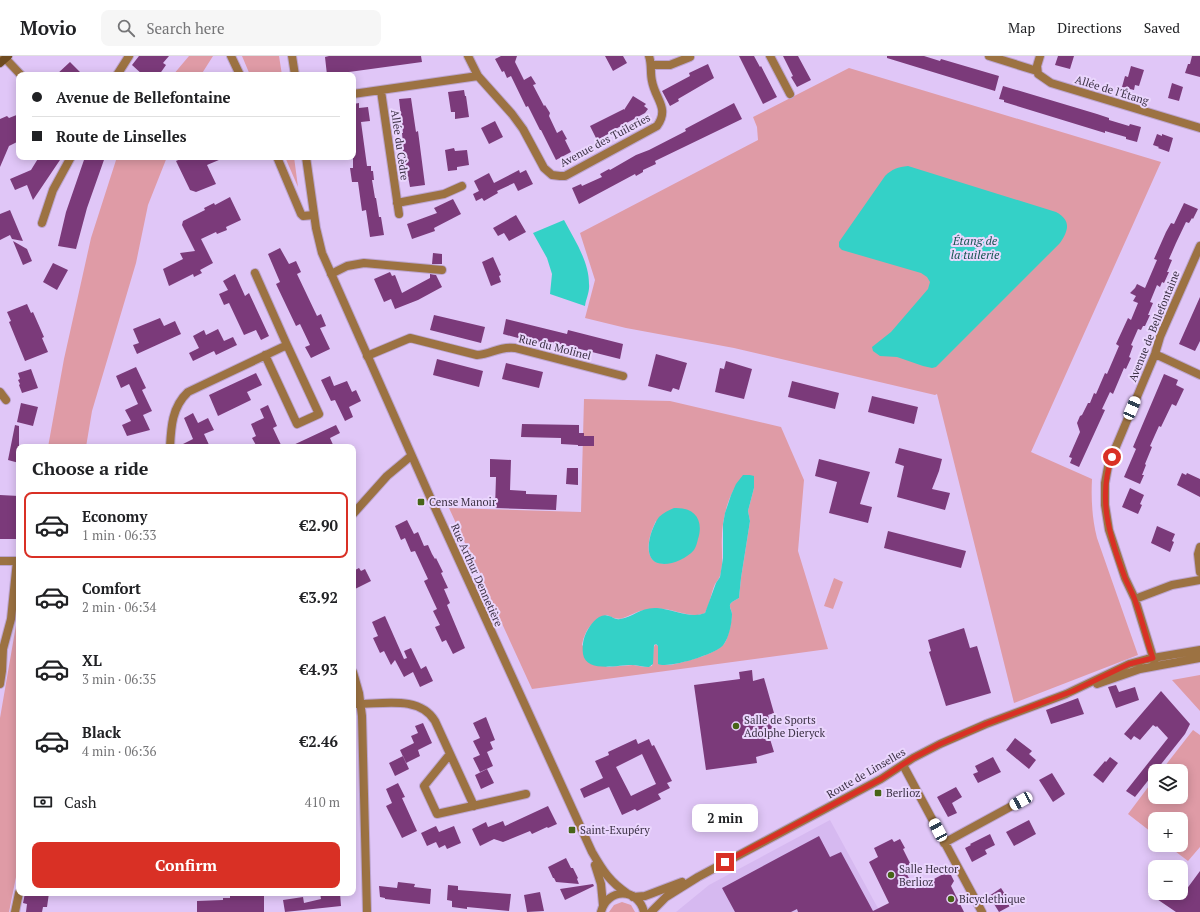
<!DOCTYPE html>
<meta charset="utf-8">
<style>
body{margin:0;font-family:"PT Serif",serif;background:#f6f6f6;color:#202124;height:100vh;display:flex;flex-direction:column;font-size:15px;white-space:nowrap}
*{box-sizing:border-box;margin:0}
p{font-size:13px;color:#757577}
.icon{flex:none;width:22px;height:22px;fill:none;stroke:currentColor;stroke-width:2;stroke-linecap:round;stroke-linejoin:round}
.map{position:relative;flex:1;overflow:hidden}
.drawer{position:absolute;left:16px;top:388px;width:340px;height:452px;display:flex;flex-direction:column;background:#fff;border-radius:8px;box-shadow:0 2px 10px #0003}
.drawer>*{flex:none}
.top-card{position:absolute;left:16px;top:16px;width:340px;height:88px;border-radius:8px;box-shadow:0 2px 10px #0003;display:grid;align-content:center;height:88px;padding:0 16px;background:#fff}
.controls{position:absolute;left:1148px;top:708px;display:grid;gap:8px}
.controls a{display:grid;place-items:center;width:40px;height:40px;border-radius:8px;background:#fff;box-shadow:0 2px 10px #0003;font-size:20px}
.end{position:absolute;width:18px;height:18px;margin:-9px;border:5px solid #d93025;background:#fff;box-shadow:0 0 0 2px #fff}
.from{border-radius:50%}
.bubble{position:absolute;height:28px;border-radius:8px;background:#fff;box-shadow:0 2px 10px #0003;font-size:13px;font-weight:700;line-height:28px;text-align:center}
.car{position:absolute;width:12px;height:24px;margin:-12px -6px;border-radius:5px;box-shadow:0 0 3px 1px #0007;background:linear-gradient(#fff 24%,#345 0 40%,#fff 0 76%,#345 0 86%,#fff 0)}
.top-card b{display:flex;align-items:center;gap:14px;height:38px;font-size:15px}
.top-card b+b{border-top:1px solid #e0e0e0}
.top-card i{width:10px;height:10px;background:#202124}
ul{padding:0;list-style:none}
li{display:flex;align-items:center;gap:12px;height:66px;margin:0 8px 6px;padding:0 8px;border:2px solid transparent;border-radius:8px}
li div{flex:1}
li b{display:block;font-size:15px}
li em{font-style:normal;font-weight:700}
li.on{border-color:#d93025}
li>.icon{width:36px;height:36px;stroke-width:1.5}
h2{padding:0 16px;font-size:18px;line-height:48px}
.pay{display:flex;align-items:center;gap:10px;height:44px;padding:0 16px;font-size:15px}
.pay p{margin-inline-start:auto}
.button{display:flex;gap:8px;margin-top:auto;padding:8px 16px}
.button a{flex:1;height:46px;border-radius:8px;background:#d93025;color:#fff;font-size:16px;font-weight:700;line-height:46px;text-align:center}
header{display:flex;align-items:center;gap:24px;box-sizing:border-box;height:56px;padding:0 20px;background:#fff;border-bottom:1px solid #e0e0e0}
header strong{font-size:19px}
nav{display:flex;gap:22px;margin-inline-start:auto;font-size:14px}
.search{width:280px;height:36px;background:#f6f6f6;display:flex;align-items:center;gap:10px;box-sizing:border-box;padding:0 14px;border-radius:8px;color:#757577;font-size:15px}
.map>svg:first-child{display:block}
</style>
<header>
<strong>Movio</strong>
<div class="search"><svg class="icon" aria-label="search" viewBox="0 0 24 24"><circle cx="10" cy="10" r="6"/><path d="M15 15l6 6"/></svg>Search here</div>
<nav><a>Map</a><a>Directions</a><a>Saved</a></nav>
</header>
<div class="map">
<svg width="1200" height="856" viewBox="0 0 1200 856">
<rect width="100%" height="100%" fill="#e0c6f7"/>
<!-- built -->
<path fill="#d6b9f0" d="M830 764 880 856H676L709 829Z"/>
<!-- green -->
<path fill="#df9ba6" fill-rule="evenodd" d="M189 0H213L201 19H173Z
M242 0H279L282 19H250Z
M849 12 1161 106 1031 396 1092 423C1091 443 1092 462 1097 482L1138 599 1014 647 937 338 935 339 734 292 626 272 585 262 595 224 580 177 758 84 757 71 753 61Z
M117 101H167L148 149 136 207 92 355 86 391H48L64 303 91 182Z
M285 101H294L298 131Z
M584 343 670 345 781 371 804 424 798 495 828 593 532 633 449 452 581 456ZM750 419 753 426 754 432 748 455 750 465 741 522 739 542C737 543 733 545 731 547 728 550 732 554 732 558 732 564 728 584 724 588 714 599 684 606 670 609 667 609 662 608 658 608V590L655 588C652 595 654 603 652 610L645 611 633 609 607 611 582 589C585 573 592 565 607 559 621 566 622 562 635 557 641 554 650 553 657 553 672 551 690 564 705 557 710 548 711 537 715 528 717 525 719 523 720 520 724 507 721 493 722 480 722 463 731 423 750 419ZM656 465 683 502C646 519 642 493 656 465Z
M834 522 843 526 833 553 824 550Z
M19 552V806L9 856H0V662Z
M1200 619V655L1172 624Z
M1193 674 1200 679V791L1188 805 1167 789H1181V763H1155V779L1128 758 1155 722V741H1181V715H1161Z
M622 846 631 849 635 856H609L614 849Z"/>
<!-- water -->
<path fill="#34d1c7" d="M908 110 1056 156C1071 164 1069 174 1060 187L936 311 932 312 923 310 897 301 880 300 873 295 872 291 891 276 928 233 930 226 927 221 921 217 842 194 839 191V186L885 120C892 113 898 111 908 110Z
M564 164C574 183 589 205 589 228 590 235 586 243 585 250L550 238 552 218 547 202 533 177Z
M743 419H750L754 420V432L748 455 750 465 741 522 739 542C737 543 733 545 731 547 728 550 732 555 732 558 732 567 729 581 724 588 718 598 668 613 658 608V590L656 588 654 589 653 608 649 611C643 611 637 609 631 609 618 609 586 617 583 598 582 590 583 584 586 577 590 569 599 556 609 560 613 561 615 564 620 563 634 561 640 551 657 552 672 553 691 563 705 557L716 527 720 521 723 502V468L725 457 731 439 736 428Z
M674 452C695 451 704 464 698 483 697 487 696 491 694 494 687 502 674 508 664 508 639 508 650 473 659 461 663 457 669 454 674 452Z"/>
<!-- building -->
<path fill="#7b3a7a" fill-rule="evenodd" d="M139 0H169L163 7 166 9 159 19H143L132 9Z
M329 0H421L422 6 327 19 325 1Z
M501 0H517L515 6 524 24 531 20 536 28 533 29 544 50 545 49 550 57 549 60 557 77 562 74 567 83 565 84 571 96 556 104 541 74H540L528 50 526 51 511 20 507 22 504 15 502 16 495 3Z
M605 0H623L627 7 613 15Z
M739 0H754L760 11 761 10 777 41 763 48Z
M783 0H798L811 24 797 31 791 21 793 20Z
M887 0H924L940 5 941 3 999 20 995 35 887 2Z
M1058 0H1074L1070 13 1055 9Z
M1192 0H1200V21L1185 17 1188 8H1190Z
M70 6 83 19H56Z
M708 8 714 22 678 43 679 45 670 50 662 35 690 20 689 17Z
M1131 10 1144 14 1139 30 1135 29 1134 34 1122 31 1125 20 1128 21Z
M1172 27 1183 31 1179 45 1168 42Z
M1003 30 1097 58 1109 62V64L1129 70 1130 68 1141 71 1137 86 1126 83V81L1105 75V77L1004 46V44L999 43Z
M464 34 465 40H466L469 61 455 63V56H451L448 36Z
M633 40 646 48 644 50 648 53 645 57 610 76V77L597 84 590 70 624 53V54Z
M411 42 416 76 418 75 425 129 410 131 408 120H406L402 88H403L402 77H403L399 43Z
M359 47V52L368 51 370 65 361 66 367 110H371V115H373L374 124H372L375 142H376L379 161H381L384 179 370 181 366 154 362 155 358 126H352L350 112H353V48Z
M734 47 742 63 655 105 656 108 643 114V116L636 120 635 118 579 148 572 132 581 128 582 130 602 121 600 118 609 113 610 114 636 99 649 94 686 75 685 73Z
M19 58V85L9 90 0 111V63L7 60 9 62Z
M495 65 503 81 489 88 481 72Z
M1157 78 1162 80V78L1173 82 1169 96 1158 92 1159 91 1153 89Z
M454 92 455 95 467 94 469 109 457 111V114L448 115 445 94Z
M39 101H62L33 144 27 129 15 134 10 123 31 114Z
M85 101H105L87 152 76 193 58 190 66 156Z
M185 101H226L207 109 216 128 196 136 190 134 176 105Z
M519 114 520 117 526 114 533 128 518 135 514 127 497 135 498 137 484 145 482 142 476 145 473 138 479 135 474 125 489 117 494 127Z
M230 141 241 164 226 171 227 174 217 178 216 176 201 183 213 207 200 214 202 217 194 221 193 218 169 230 163 213 183 203 180 197 195 195 182 169 183 165 205 154 204 152 214 147 215 149Z
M453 143 461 158 434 172 435 175 412 183 407 168 437 157 434 152Z
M1184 147 1198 153 1193 163 1192 162 1189 167 1186 166 1176 187 1169 203 1172 204 1167 216H1169L1164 227 1162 226 1160 231 1157 229 1150 246 1153 247 1148 259H1150L1145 270H1143L1141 274 1138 273 1131 289 1133 290 1129 301 1131 302 1126 313 1124 312 1113 338 1110 336 1102 353 1105 354 1079 411 1070 407 1072 402 1069 401 1080 376 1077 367 1080 360 1082 359 1088 347H1090L1094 337 1096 338 1105 317 1107 318 1119 290 1116 288 1128 262 1131 264 1138 247 1133 245 1136 240 1130 237 1135 232 1137 228 1145 232 1157 204 1154 203 1166 176 1171 167 1174 168Z
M10 154 23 185 12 183 10 179 0 184V158Z
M516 159 526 176 509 185 504 177 498 180 493 172Z
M13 185 27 193 32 205 23 209Z
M280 192 289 208 296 205 301 216 297 218 317 260 321 258 326 270 320 272 330 293 311 302 305 291 310 289 300 268 296 270 276 228 280 226 268 198Z
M433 197 442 198V208H432Z
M493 201 501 219 499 220 501 226 491 230 482 206Z
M53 207 68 214 57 234 43 226Z
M390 216 392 220 395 219 402 237 430 222V218L436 219 442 231 418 244 395 253 391 243 384 246 374 223Z
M235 218 245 240 249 237 269 280 261 284 256 274 244 279 229 247 224 249 219 238 228 234 223 225Z
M1200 241V285L1195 295 1179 288Z
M27 248 31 257 33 256 44 281 42 282 48 296 25 305 9 266 11 265 7 256Z
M434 259 485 271 481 287 430 274Z
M160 262 164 270 175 265 181 278 137 298 133 289 139 287 133 273Z
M506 263 567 278 568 274 623 288 620 303 552 286 551 291 503 278Z
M218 273 224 285 233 281 237 289 216 299 214 295 193 305 189 297 199 292 193 280 204 274 206 279Z
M656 298 687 307 679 334 673 332 671 336 648 330Z
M437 303 483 315 479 331 433 319Z
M726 305 752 313 744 343 715 336 720 312 724 313Z
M506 307 543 316 539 332 502 323Z
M136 311 146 332 142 334 152 355 143 359 150 374 127 380 122 369 131 365 125 354 138 348 129 328 121 332 116 320Z
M31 313 38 332 22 337 19 329 20 328 18 324 20 323 18 317Z
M256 317 262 329 247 336 251 344 218 360 209 339Z
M1164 318 1178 324 1176 329 1184 333 1176 350 1172 348 1161 371 1159 370 1150 390 1152 391 1145 408 1146 409 1142 419H1144L1140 428 1124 421 1136 393 1133 391Z
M330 320 334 330 347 325 352 336 356 334 361 345 349 351 353 361 345 365 335 344 331 345 321 324Z
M792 325 839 337 835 353 788 341Z
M872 340 918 351 914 368 868 356Z
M21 347 38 351 33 370 17 366Z
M268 349 277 370 273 372 282 391H267L266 388 257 391 252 382 256 380 251 368 264 362 260 353Z
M193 357 198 367 208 362 214 374 204 378 210 391H177L193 383 184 362Z
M522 368 579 369V377H584V380H594V390H578V389L561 388V382L521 381Z
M15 369 19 370V407L8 404Z
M336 369 340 377 330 382 334 391H289Z
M899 392 942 403 939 415 932 433 950 437 945 454 897 441 904 410 895 407Z
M490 403 511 404 510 434 526 435V438L557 439 556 454 495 452 496 421H490Z
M819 403 870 416 860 448 872 451 868 467 829 457 837 426 815 420Z
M567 412H578V429L566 428Z
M1182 417 1186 419 1187 417 1200 423V441L1177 429Z
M1130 432 1144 439 1140 448 1142 449 1138 458 1122 451Z
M0 439 19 440V483H0Z
M407 464 414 478 418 476 424 490 428 489 432 498 435 503 436 502 443 516 441 517 448 532 444 533 450 547 447 549 465 592 453 598 446 584 442 586 435 571 440 569 433 555 437 553 424 525 428 523 415 495 411 496 405 482 401 484 395 470Z
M1157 470 1175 478 1172 485 1174 486 1170 496 1151 487Z
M888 475 966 495 961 512 884 492Z
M359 512 361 515 365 513 371 525 353 534V515Z
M385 560 404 603 407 602 404 595 411 592 421 613 426 610 433 625 420 631 413 616 404 621 395 604 391 609 384 595 380 597 373 582 378 580 372 566Z
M964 572 970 592 977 590 991 637 946 650 929 596 931 595 928 584Z
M752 614 753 625 764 622 774 657 768 659 775 681 770 683 774 696 756 701 757 707 706 714 694 629 740 623 739 616Z
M1116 629 1119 636 1135 631 1139 644 1116 652 1108 631Z
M1161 635 1190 668 1185 678 1135 741 1126 735 1168 682 1157 670 1156 671 1153 669 1140 684 1134 680 1131 684 1124 678Z
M1078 642 1084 658 1051 668 1046 654Z
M486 661 495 684 490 686 493 693 487 696 493 710 480 716 473 702 480 699 473 685 480 682 473 667Z
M423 667 432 687 418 694 420 700 406 707 400 694 414 687 411 680 418 677 415 670Z
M1015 682 1032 695 1029 698 1036 704 1029 713 1006 694Z
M636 683 638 688 649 683 652 690 654 689 672 725 667 727 670 732 658 738 661 743 637 755 635 753 622 759 609 731 584 742 580 733 603 722 595 705 609 699 608 696ZM642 698 656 728 631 740 616 711Z
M403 700 409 713 395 720 389 707Z
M993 701 1001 716 978 727 973 718 978 716 975 710Z
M1110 701 1118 707 1103 727 1093 719 1105 705 1106 706Z
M487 713 494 727 481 733 475 719Z
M1052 717 1065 738 1053 746 1039 724Z
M398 727 405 741 402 742 417 775 402 782 386 750 392 747 386 733Z
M956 731 962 741 952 747 957 757 948 761 937 741Z
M548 750 557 768 548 772 547 771 532 778 530 775 503 786 494 783 480 790 472 773 486 766 488 771 503 765 505 770Z
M1029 764 1036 778 1014 790 1006 776Z
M436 770 439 776 454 770 461 787 447 793 445 789 439 792 436 786 427 790 421 777Z
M990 778 995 789 985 794 987 798 972 806 965 792 971 789 970 788Z
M819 780 830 801 841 796 873 855 889 847 869 806 878 801 874 792 892 783 894 786 900 783 905 792 903 793 911 809 904 813 915 833 949 815 954 825 951 830 964 856H798L797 853 791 856H735L722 832Z
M566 802 571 812H573L578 822 577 823 579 828 556 826 554 822H553L548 811Z
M1200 815V856H1176L1148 837H1181L1183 838Z
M398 826 415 828 414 831 431 833 430 848 385 843V842L380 841 379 830 397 832Z
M593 828 594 830 565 844 560 833Z
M448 829 458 830V834L511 838 509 855 467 851V853L452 851V845L447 844Z
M1001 832 1012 849 999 856 989 840Z
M540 836 544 855 527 856 524 839Z
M25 837H49L47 851H43L42 856H26L27 848 23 847Z
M230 837H264V856H197V845L223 844V842H230Z
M320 837H340L341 850 285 856 283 844 303 841 304 847 321 843Z"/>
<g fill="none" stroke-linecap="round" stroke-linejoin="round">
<!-- minor casing -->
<g stroke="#bca5d0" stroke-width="10">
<path id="minor" d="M3 0 21 19
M231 0 240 19
M468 0 478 20 512 58 523 73 544 112 552 119 560 120H565L657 70C670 52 655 43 652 25 650 17 652 9 649 0
M770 0 790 38
M989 0 1037 15
M1040 0 1037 10 1038 18 1051 27 1200 72
M651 9H670L690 1
M117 19 129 0
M381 35 399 158
M353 38 478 20
M277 101 301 158 303 160 314 159
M397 147 444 138 462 130
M42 167 53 134 71 101
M331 218 347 210 364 207 442 214
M1155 298 1200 319
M265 299 297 368 319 358 287 289
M367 300 410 282 477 299C492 298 499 290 515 292L623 320
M0 336 6 344
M170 391C171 371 172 351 188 336L287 289 255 217
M353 458 387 420 411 400
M1200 491 1198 498 1200 516
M0 505H19
M1135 543 1172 529 1200 524
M1155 608 1135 543 1125 522 1109 474 1105 449V427L1108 411 1115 393 1155 298 1160 281 1200 190
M353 616 359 637 362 660 367 856
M0 628 2 615 3 593 11 563 17 505
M353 648C379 649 419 638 435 665L474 750
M450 698 424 730 437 758 526 738
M903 709 982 856
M944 787 1021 745
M15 856 19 837"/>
</g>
<!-- tertiary casing -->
<g stroke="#bca5d0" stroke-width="10">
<path id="tertiary" d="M292 0 295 19
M306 101 316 172 322 197 431 443 592 796C603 815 610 826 628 838
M1097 628 1140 613 1200 602
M595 809 601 828 603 849
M633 841 645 840 682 826
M601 856C607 832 638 831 644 856
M651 856 666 841 698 821 881 723 913 702 940 688 986 668 1066 638 1129 608 1147 603 1200 594"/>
</g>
<!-- secondary casing -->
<g stroke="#bca5d0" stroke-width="10">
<path id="secondary" d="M0 7 8 0"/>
</g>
<!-- minor -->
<use href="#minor" stroke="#9c7242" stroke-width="8"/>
<!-- tertiary -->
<use href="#tertiary" stroke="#9c7242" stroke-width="8"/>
<!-- secondary -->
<use href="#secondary" stroke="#6e4a1f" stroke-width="8"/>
</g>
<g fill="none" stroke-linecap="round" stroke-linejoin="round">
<!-- route -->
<path stroke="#d93025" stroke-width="5" d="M725 806 881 723 913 702 940 688 986 668 1073 635 1129 608 1153 602C1146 583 1142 563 1135 544 1132 536 1128 529 1125 522 1110 482 1097 442 1112 401"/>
</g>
<!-- markers -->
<g fill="#476417" stroke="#ead6fd" stroke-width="1.5">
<rect x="417" y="442" width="8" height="8" rx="2"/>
<circle cx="736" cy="670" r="4"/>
<rect x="874" y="733" width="8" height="8" rx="2"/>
<rect x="568" y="770" width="8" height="8" rx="2"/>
<circle cx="891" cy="819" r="4"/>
<circle cx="951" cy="843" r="4"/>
</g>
<g text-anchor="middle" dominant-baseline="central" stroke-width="4" stroke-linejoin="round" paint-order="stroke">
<!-- street labels -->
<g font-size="11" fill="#3d3246" stroke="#ead6fd">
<text transform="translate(1112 34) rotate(17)">Allée de l'Étang</text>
<text transform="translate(605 84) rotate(-28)">Avenue des Tuileries</text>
<text transform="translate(400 89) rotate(82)">Allée du Cèdre</text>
<text transform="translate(1154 270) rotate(-68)">Avenue de Bellefontaine</text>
<text transform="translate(555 291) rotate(14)">Rue du Molinel</text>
<text transform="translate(477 519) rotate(66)">Rue Arthur Dennetière</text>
<text transform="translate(866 717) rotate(-30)">Route de Linselles</text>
</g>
<!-- poi labels -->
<g font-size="11" fill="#3d3246" stroke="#ead6fd" text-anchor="start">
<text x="429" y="446">Cense Manoir</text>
<text x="744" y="664">Salle de Sports<tspan x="744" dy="13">Adolphe Dieryck</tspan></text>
<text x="886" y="737">Berlioz</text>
<text x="580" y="774">Saint-Exupéry</text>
<text x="899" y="813">Salle Hector<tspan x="899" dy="13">Berlioz</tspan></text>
<text x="959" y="843">Bicyclethique</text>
</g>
<!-- water labels -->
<g font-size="12" font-style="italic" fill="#165551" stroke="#ead6fd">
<text x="975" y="184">Étang de<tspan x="975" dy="14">la tuilerie</tspan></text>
</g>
</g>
</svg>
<div class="controls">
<a><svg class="icon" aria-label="layers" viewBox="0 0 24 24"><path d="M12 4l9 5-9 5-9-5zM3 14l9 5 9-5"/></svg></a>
<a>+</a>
<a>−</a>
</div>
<i class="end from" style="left:1112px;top:401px"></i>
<i class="end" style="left:725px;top:806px"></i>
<div class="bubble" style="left:692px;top:748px;width:66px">2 min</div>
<i class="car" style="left:1132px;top:352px;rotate:23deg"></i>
<i class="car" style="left:1021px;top:745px;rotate:241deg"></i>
<i class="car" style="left:938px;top:774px;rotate:332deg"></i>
<div class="top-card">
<b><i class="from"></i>Avenue de Bellefontaine</b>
<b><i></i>Route de Linselles</b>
</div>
<section class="drawer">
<h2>Choose a ride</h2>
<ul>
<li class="on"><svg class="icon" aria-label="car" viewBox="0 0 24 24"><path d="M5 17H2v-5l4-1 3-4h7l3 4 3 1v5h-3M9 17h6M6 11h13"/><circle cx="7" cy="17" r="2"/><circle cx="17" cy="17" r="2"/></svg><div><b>Economy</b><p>1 min · 06:33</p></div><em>€2.90</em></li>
<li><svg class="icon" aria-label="car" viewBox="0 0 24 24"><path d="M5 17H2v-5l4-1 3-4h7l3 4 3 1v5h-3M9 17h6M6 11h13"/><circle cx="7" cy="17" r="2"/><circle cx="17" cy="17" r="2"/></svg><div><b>Comfort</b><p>2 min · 06:34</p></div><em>€3.92</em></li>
<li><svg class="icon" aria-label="car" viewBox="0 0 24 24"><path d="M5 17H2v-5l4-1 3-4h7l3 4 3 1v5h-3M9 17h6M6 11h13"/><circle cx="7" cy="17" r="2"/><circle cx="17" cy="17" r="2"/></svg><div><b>XL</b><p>3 min · 06:35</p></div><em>€4.93</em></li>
<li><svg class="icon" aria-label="car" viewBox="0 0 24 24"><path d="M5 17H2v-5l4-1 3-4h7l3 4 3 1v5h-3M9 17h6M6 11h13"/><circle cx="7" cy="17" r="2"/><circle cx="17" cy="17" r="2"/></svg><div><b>Black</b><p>4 min · 06:36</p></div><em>€2.46</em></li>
</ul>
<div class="pay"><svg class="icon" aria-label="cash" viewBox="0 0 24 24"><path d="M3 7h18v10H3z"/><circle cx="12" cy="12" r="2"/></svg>Cash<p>410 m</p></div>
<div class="button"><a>Confirm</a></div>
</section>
</div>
